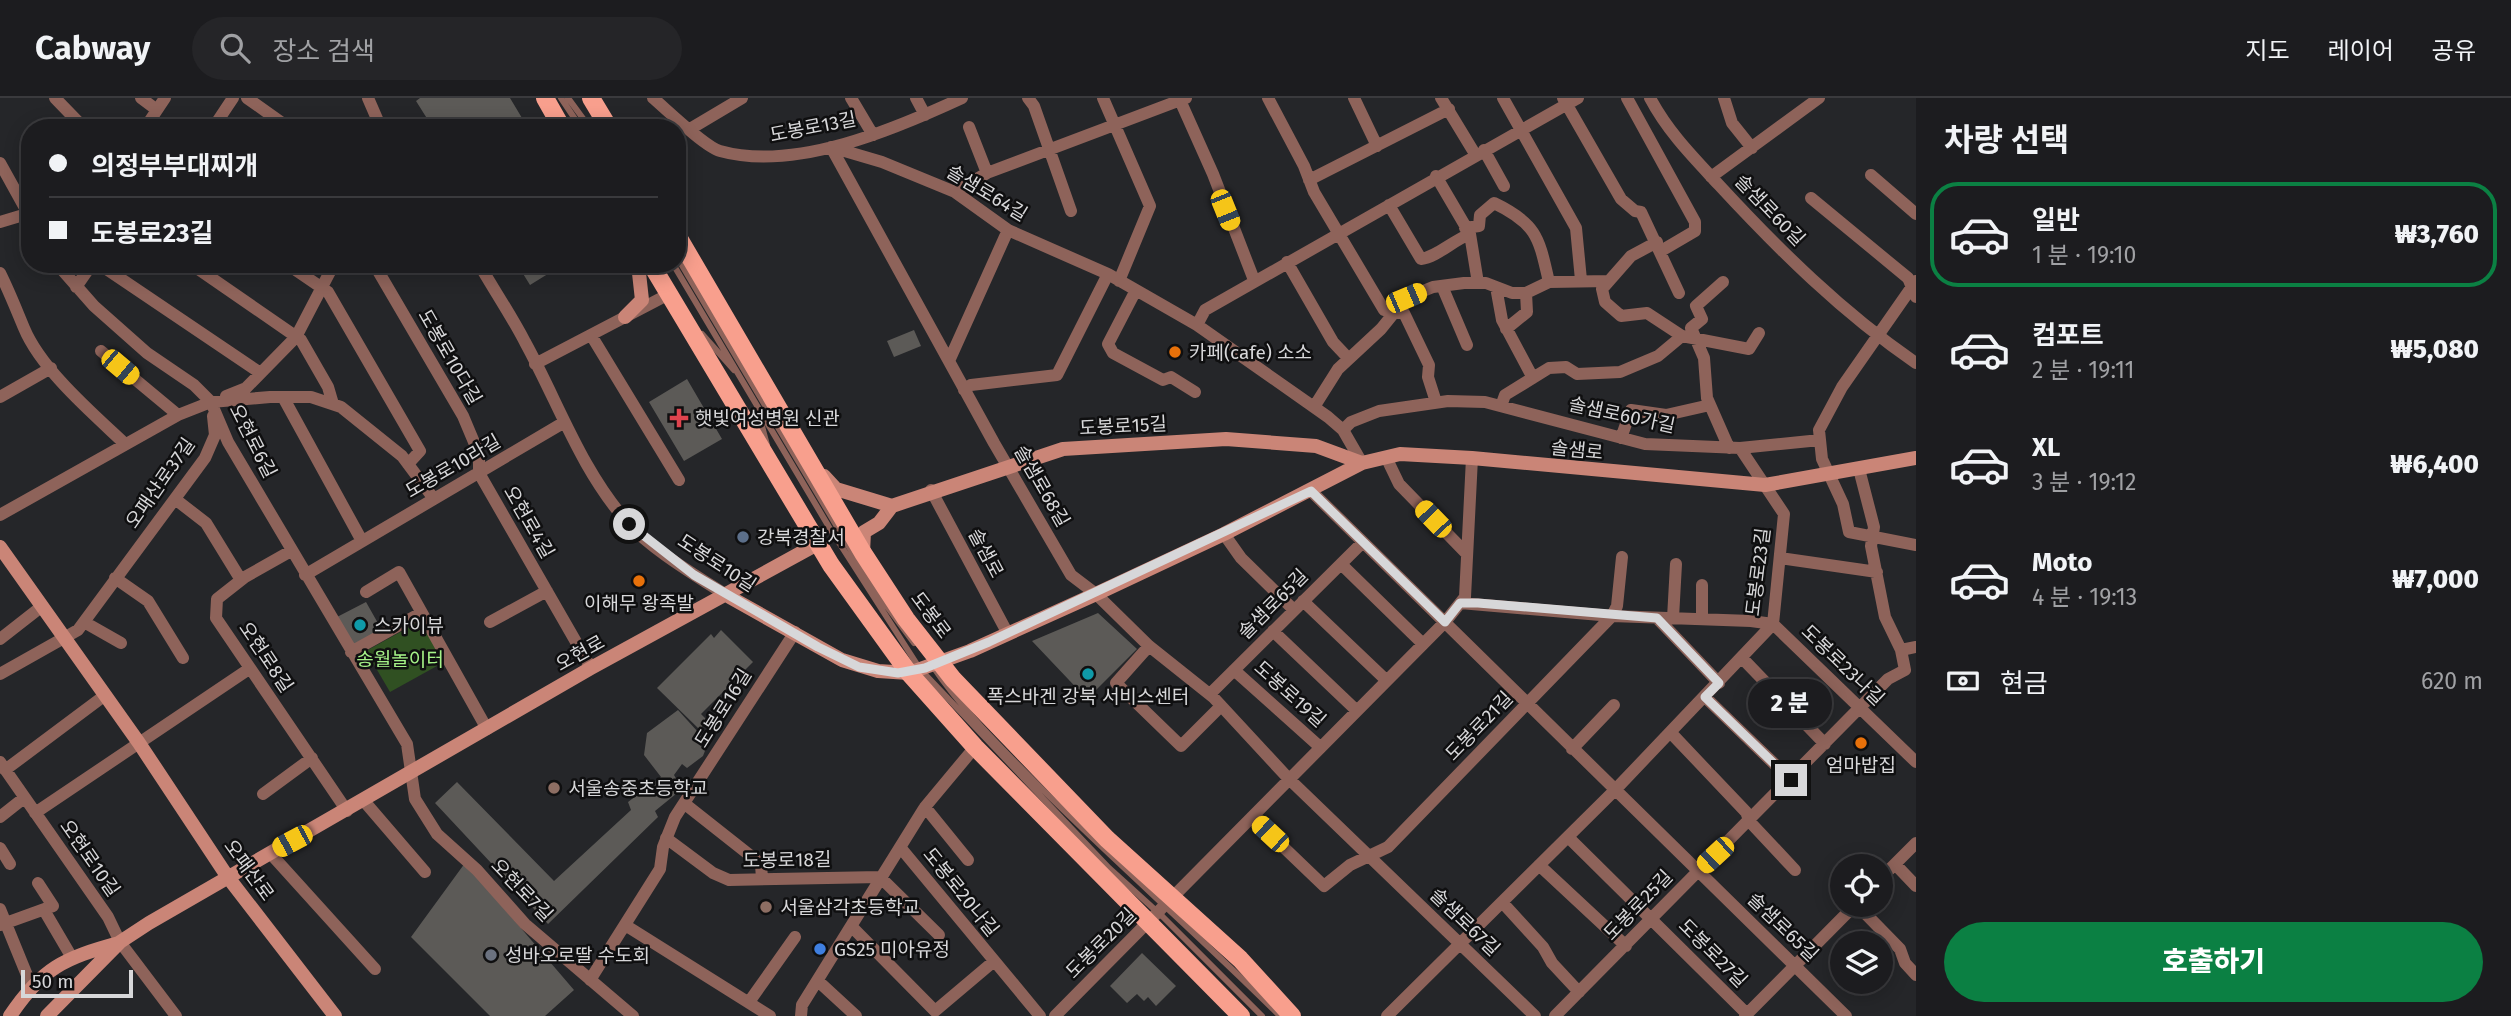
<!DOCTYPE html>
<html lang="ko">
<meta charset="utf-8">
<style>
body{margin:0;font-family:"Fira Sans","Noto Sans KR",sans-serif;background:#252528;color:#f1f3f6;height:100vh;display:flex;flex-direction:column;font-size:26px;white-space:nowrap}
*{box-sizing:border-box;margin:0}
p{font-size:23px;color:#a0a1a4}
.icon{flex:none;width:38px;height:38px;fill:none;stroke:currentColor;stroke-width:2;stroke-linecap:round;stroke-linejoin:round}
.map{position:relative;flex:1;overflow:hidden}
.panel{display:flex;flex-direction:column;background:#1c1c1f;width:595px}
.panel>*{flex:none}
.hud{position:absolute;left:21px;top:21px;width:665px;height:154px;border-radius:28px;box-shadow:0 4px 18px #0003,0 0 0 2px #3a3a3d;display:grid;align-content:center;height:154px;padding:0 28px;background:#1c1c1f}
.tools{position:absolute;left:1830px;top:756px;display:grid;gap:14px}
.tools a{display:grid;place-items:center;width:63px;height:63px;border-radius:50%;background:#1c1c1f;box-shadow:0 4px 18px #0003,0 0 0 2px #3a3a3d;font-size:35px}
.scale{position:absolute;left:21px;bottom:18px;width:112px;box-sizing:border-box;padding-left:7px;border:4px solid #d7d7d9;border-top:0;font-size:19px;line-height:24px;white-space:nowrap;color:#d7d7d9;-webkit-text-stroke:5px #0f0f10;paint-order:stroke}
.end{position:absolute;width:32px;height:32px;margin:-16px;border:9px solid #d7d7d9;background:#111;box-shadow:0 0 0 4px #111}
.from{border-radius:50%}
.bubble{position:absolute;height:49px;border-radius:24px;background:#1c1c1f;box-shadow:0 4px 18px #0003,0 0 0 2px #3a3a3d;font-size:23px;font-weight:800;line-height:49px;text-align:center}
.car{position:absolute;width:21px;height:42px;margin:-21px -10px;border-radius:9px;box-shadow:0 0 5px 2px #0007;background:linear-gradient(#f5c518 24%,#345 0 40%,#f5c518 0 76%,#345 0 86%,#f5c518 0)}
.hud b{display:flex;align-items:center;gap:24px;height:66px;font-size:26px}
.hud b+b{border-top:2px solid #3a3a3d}
.hud i{width:18px;height:18px;background:#f1f3f6}
ul{padding:0;list-style:none}
li{display:flex;align-items:center;gap:21px;height:105px;margin:0 14px 10px;padding:0 14px;border:4px solid transparent;border-radius:28px}
li div{flex:1}
li b{display:block;font-size:26px}
li em{font-style:normal;font-weight:800}
li.on{border-color:#0b8043}
li>.icon{width:63px;height:63px;stroke-width:1.5}
h2{padding:0 28px;font-size:32px;line-height:84px}
.pay{display:flex;align-items:center;gap:18px;height:77px;padding:0 28px;font-size:26px}
.pay p{margin-inline-start:auto}
.primary-button{display:flex;gap:14px;margin-top:auto;padding:14px 28px}
.primary-button a{flex:1;height:80px;border-radius:42px;background:#0b8043;color:#fff;font-size:28px;font-weight:800;line-height:80px;text-align:center}
header{display:flex;align-items:center;gap:42px;box-sizing:border-box;height:98px;padding:0 35px;background:#1c1c1f;border-bottom:2px solid #3a3a3d}
header strong{font-size:33px}
nav{display:flex;gap:38px;margin-inline-start:auto;font-size:24px}
.search{width:490px;height:63px;background:#252528;display:flex;align-items:center;gap:18px;box-sizing:border-box;padding:0 24px;border-radius:38px;color:#a0a1a4;font-size:26px}
main{display:flex;flex:1;min-height:0}
.map>svg:first-child{display:block}
</style>
<header>
<strong>Cabway</strong>
<div class="search"><svg class="icon" aria-label="search" viewBox="0 0 24 24"><circle cx="10" cy="10" r="6"/><path d="M15 15l6 6"/></svg>장소 검색</div>
<nav><a>지도</a><a>레이어</a><a>공유</a></nav>
</header>
<main>
<div class="map">
<svg width="1916" height="918" viewBox="0 0 1916 918">
<rect width="100%" height="100%" fill="#252629"/>
<!-- green -->
<path fill="#305022" d="M424 521 446 563 390 594 366 553Z"/>
<!-- building -->
<path fill="#5c5a57" d="M420 0H510L528 30H433L416 3Z
M517 166H564L530 187Z
M914 232 921 248 894 259 887 243Z
M687 281 722 341 684 363 649 304Z
M366 504 383 534 353 550 337 519Z
M1098 515 1137 551 1087 601 1032 543Z
M721 532 753 564 701 616 708 623 699 631 657 590 711 536 714 540Z
M678 612 708 645 703 658 687 670 682 666 674 677 682 691 655 713 658 719 548 826 435 705 457 684 554 783 631 712 628 704 661 679 644 657 647 635Z
M465 765 574 892 545 918H490L411 839Z
M1142 855 1176 888 1156 908 1148 899 1144 903 1137 896 1127 905 1110 888Z"/>
<g fill="none" stroke-linecap="round" stroke-linejoin="round">
<!-- lane -->
<path stroke="#8e635a" stroke-width="6" d="M561 0 581 30
M568 0 590 30
M677 159 874 491 914 545
M673 166 829 429 920 571 1109 770 1163 819 1262 918
M702 236 734 272
M758 313 767 347
M932 567C962 612 1003 652 1041 690 1119 768 1202 840 1280 918"/>
<!-- street -->
<path stroke="#8e635a" stroke-width="12" d="M55 0 84 30
M141 0 157 12
M247 0 289 30
M368 0 381 30
M653 0C667 12 705 49 720 53 795 74 895 31 962 0
M851 0 873 37
M916 0 925 17
M1028 0 1034 8 1071 113
M1103 0 1150 108 1119 183
M1179 0 1213 76 1254 182
M1268 0 1304 68 1314 94 1384 212 1404 215 1429 267 1428 279 1436 304
M1354 0 1377 48
M1441 0 1475 56
M1503 0 1576 130 1581 182
M1563 0 1621 101 1635 113 1641 114 1679 195
M1627 0 1695 124V133L1661 153
M1650 0C1668 34 1693 59 1719 87 1779 152 1843 215 1916 265
M1724 0 1732 25 1752 50
M969 29 987 75
M145 30 165 0
M213 30 233 0
M690 31 742 0
M831 49 994 345 1071 477 1096 496 1149 548 1213 599 1288 680 1535 918
M831 49 882 64 955 94 1008 132 1108 176 1197 227 1328 319 1343 332 1362 365
M1484 52 1504 88
M0 65 30 119
M1871 77 1916 116
M1436 78 1470 136 1478 185
M1711 79 1819 0
M1309 82 1449 11
M955 94 987 75 1186 0
M1811 100 1908 180 1916 199
M1389 107 1421 161C1437 159 1452 143 1470 136
M0 124 30 115
M1465 130 1479 128 1480 117 1494 105C1538 126 1539 141 1549 184
M1657 144 1631 158 1602 191 1605 204 1621 218 1647 215 1682 238 1749 251 1759 235
M1287 164 1333 244 1349 261
M57 166 94 208 147 255 194 287 211 304 228 344 407 646 415 701 437 736 477 772 525 826 633 918
M99 166 259 274
M191 166 301 242 328 289 333 306
M287 166 328 194 420 353 408 366
M374 166 463 318 479 356V375L591 570
M479 166C494 192 511 217 525 244 559 306 580 370 627 424 651 451 695 477 726 497
M0 175C9 193 16 211 24 230 41 271 91 314 124 345
M1916 183 1842 289 1819 332 1822 361 1843 406 1849 434 1916 447
M1723 184 1696 208 1702 221 1691 230 1704 260 1707 300 1729 350
M1442 188 1467 247
M76 189 92 166
M1496 189 1502 222 1533 280
M1136 192 1108 246 1113 255 1163 282 1171 279 1195 294
M1197 227 1205 212 1578 0
M1506 231 1527 214 1526 195
M591 237 679 382
M101 253 178 317
M949 263 1008 132
M535 266 671 195
M964 292 971 287 1057 277 1108 176
M226 298 246 290 296 239 334 166
M0 299 51 270
M283 299 362 443
M1501 308 1505 297 1549 270 1566 269 1577 276 1620 274 1658 258 1682 238
M1314 309 1338 271 1381 231 1406 200 1433 189 1464 185H1486L1512 195H1526L1549 184 1609 183
M1343 332 1351 324 1379 313 1448 303 1485 304 1645 346 1740 350 1820 342
M1621 340 1631 312 1666 317 1710 307
M1386 359 1399 386 1467 456
M931 392 1008 536
M1311 393 1846 918
M175 401 206 425 241 482
M0 417 178 317 211 304 270 299H311L341 309 402 358 434 401
M1224 436 1241 460 1294 512
M291 453 245 479 217 501 216 520 347 713
M1780 460 1877 474
M1341 466 1423 546
M305 477 563 325
M115 480 148 503 183 560
M366 494 399 474 487 631
M1303 503 1386 582
M1460 505 1612 518 1751 523 1773 526 1916 664
M1657 520 1719 585
M1673 520 1676 466
M1702 521V487
M84 524 121 545
M490 524 547 493
M1273 533 1356 612
M0 541 41 509
M1149 548 1116 585 1181 648 1221 608
M1901 552 1916 549
M351 554 421 515
M1743 561 1825 646
M1234 572 1320 649
M0 576 78 532 205 360 215 337 213 318
M1210 596 1363 444
M1705 599 1791 682
M1671 635 1746 714 1750 724 1795 772
M1572 651 1614 607
M0 664 108 819 120 844 176 918
M5 672 104 598
M263 696 312 660
M364 703 425 774
M685 706 761 766 762 781
M925 709 968 762
M35 715 249 571
M0 719 24 700
M1252 719 1324 788 1350 767 1388 749 1612 518 1617 508 1622 459
M1568 739 1747 916
M666 740 713 775 729 782 880 779 939 837
M900 749 1040 918
M0 750 10 766
M270 755 375 871
M1895 766 1916 788
M1539 767 1626 848
M1881 780 1916 745
M1502 804 1543 849 1552 865 1579 894
M1857 807 1900 851 1905 865 1916 877
M0 811 31 887
M44 812 71 858
M0 827 53 808 38 785
M625 827 770 918
M853 830 935 913 993 864
M590 882 660 771 663 749 675 719 795 534
M818 883 856 918
M749 904 795 839
M801 918 802 907 925 709 975 649
M1055 918 1445 524 1465 499 1472 360
M1387 918 1615 692 1773 526 1784 416 1740 350
M1555 918 1888 581 1905 572 1901 552 1885 519 1871 448 1874 429 1859 371
M1745 918 1855 807"/>
<!-- secondary -->
<path stroke="#ca8577" stroke-width="14" d="M625 219 642 202 638 166
M824 378 836 391 892 408
M892 408 1063 351 1226 341 1316 348 1362 365
M0 449 139 645 227 778 335 918
M863 455 864 434 879 425 892 408
M726 497 842 562 878 573 909 575 970 553 1096 496 1224 436 1362 365 1400 356 1472 360 1765 387 1916 360
M10 918C42 870 64 860 119 845
M47 918 120 844 149 825 591 570 819 445"/>
<!-- primary -->
<path stroke="#f89f8d" stroke-width="18" d="M545 0 562 30
M591 0 609 30
M677 137 863 455 906 521 953 581 1107 741 1240 861 1292 918
M651 166 831 467 909 575 975 649 1241 918"/>
</g>
<g fill="none" stroke-linecap="round" stroke-linejoin="round">
<!-- route -->
<path stroke="#d7d7d9" stroke-width="9" d="M629 426 694 477 818 549 859 569 898 575 925 570 989 544 1311 393 1445 524 1460 505H1478L1657 520 1719 585 1705 599 1791 682"/>
</g>
<!-- markers -->
<g fill="#e8710a" stroke="#0f0f10" stroke-width="2.5">
<circle cx="1175" cy="254" r="7"/>
<circle cx="639" cy="483" r="7"/>
<circle cx="1861" cy="645" r="7"/>
</g>
<path fill="#e0444e" stroke="#0f0f10" stroke-width="2.5" d="M675.5 309.5h7v7h7v7h-7v7h-7v-7h-7v-7h7z"/>
<circle fill="#5c6f8a" stroke="#0f0f10" stroke-width="2.5" cx="743" cy="439" r="7"/>
<g fill="#0f9aa8" stroke="#0f0f10" stroke-width="2.5">
<circle cx="360" cy="527" r="7"/>
<circle cx="1088" cy="576" r="7"/>
</g>
<g fill="#8d6e63" stroke="#0f0f10" stroke-width="2.5">
<circle cx="554" cy="690" r="7"/>
<circle cx="766" cy="809" r="7"/>
</g>
<circle fill="#3f7fe0" stroke="#0f0f10" stroke-width="2.5" cx="820" cy="851" r="7"/>
<circle fill="#6b7280" stroke="#0f0f10" stroke-width="2.5" cx="491" cy="857" r="7"/>
<g text-anchor="middle" dominant-baseline="central" stroke-width="5" stroke-linejoin="round" paint-order="stroke">
<!-- street labels -->
<g font-size="19" fill="#d7d7d9" stroke="#0f0f10">
<text transform="translate(813 29) rotate(-11)">도봉로13길</text>
<text transform="translate(987 95) rotate(31)">솔샘로64길</text>
<text transform="translate(1770 112) rotate(46)">솔샘로60길</text>
<text transform="translate(450 259) rotate(60)">도봉로10다길</text>
<text transform="translate(1622 317) rotate(12)">솔샘로60가길</text>
<text transform="translate(1123 328) rotate(-3)">도봉로15길</text>
<text transform="translate(253 343) rotate(63)">오현로6길</text>
<text transform="translate(1577 352) rotate(6)">솔샘로</text>
<text transform="translate(453 368) rotate(-30)">도봉로10라길</text>
<text transform="translate(160 385) rotate(-55)">오패산로37길</text>
<text transform="translate(1042 388) rotate(60)">솔샘로68길</text>
<text transform="translate(529 424) rotate(60)">오현로4길</text>
<text transform="translate(986 455) rotate(62)">솔샘로</text>
<text transform="translate(717 465) rotate(33)">도봉로10길</text>
<text transform="translate(1758 474) rotate(-83)">도봉로23길</text>
<text transform="translate(1273 506) rotate(-45)">솔샘로65길</text>
<text transform="translate(931 517) rotate(53)">도봉로</text>
<text transform="translate(580 555) rotate(-29)">오현로</text>
<text transform="translate(266 559) rotate(56)">오현로8길</text>
<text transform="translate(1843 567) rotate(44)">도봉로23나길</text>
<text transform="translate(1290 596) rotate(42)">도봉로19길</text>
<text transform="translate(723 610) rotate(-58)">도봉로16길</text>
<text transform="translate(1479 628) rotate(-46)">도봉로21길</text>
<text transform="translate(90 760) rotate(55)">오현로10길</text>
<text transform="translate(787 762) rotate(-1)">도봉로18길</text>
<text transform="translate(249 772) rotate(54)">오패산로</text>
<text transform="translate(522 792) rotate(46)">오현로7길</text>
<text transform="translate(961 794) rotate(51)">도봉로20나길</text>
<text transform="translate(1638 807) rotate(-46)">도봉로25길</text>
<text transform="translate(1465 824) rotate(44)">솔샘로67길</text>
<text transform="translate(1783 829) rotate(44)">솔샘로65길</text>
<text transform="translate(1101 845) rotate(-45)">도봉로20길</text>
<text transform="translate(1713 855) rotate(45)">도봉로27길</text>
</g>
<!-- poi labels -->
<g font-size="19" fill="#d7d7d9" stroke="#0f0f10" text-anchor="start">
<text x="1189" y="254">카페(cafe) 소소</text>
<text x="695" y="320">햇빛여성병원 신관</text>
<text x="757" y="439">강북경찰서</text>
<text x="639" y="505" text-anchor="middle">이해무 왕족발</text>
<text x="374" y="527">스카이뷰</text>
<text x="1088" y="598" text-anchor="middle">폭스바겐 강북 서비스센터</text>
<text x="1861" y="667" text-anchor="middle">엄마밥집</text>
<text x="568" y="690">서울송중초등학교</text>
<text x="780" y="809">서울삼각초등학교</text>
<text x="834" y="851">GS25 미아유정</text>
<text x="505" y="857">성바오로딸 수도회</text>
</g>
<!-- park labels -->
<g font-size="19" fill="#a6f388" stroke="#0f0f10">
<text x="400" y="561">송월놀이터</text>
</g>
</g>
</svg>
<div class="tools">
<a><svg class="icon" aria-label="locate" viewBox="0 0 24 24"><circle cx="12" cy="12" r="6"/><path d="M12 2v4M12 18v4M2 12h4M18 12h4"/></svg></a>
<a><svg class="icon" aria-label="layers" viewBox="0 0 24 24"><path d="M12 4l9 5-9 5-9-5zM3 14l9 5 9-5"/></svg></a>
</div>
<div class="scale">50 m</div>
<i class="end from" style="left:629px;top:426px"></i>
<i class="end" style="left:1791px;top:682px"></i>
<div class="bubble" style="left:1748px;top:581px;width:84px">2 분</div>
<i class="car" style="left:1225px;top:112px;rotate:158deg"></i>
<i class="car" style="left:1406px;top:200px;rotate:67deg"></i>
<i class="car" style="left:120px;top:269px;rotate:130deg"></i>
<i class="car" style="left:1433px;top:421px;rotate:316deg"></i>
<i class="car" style="left:1270px;top:736px;rotate:313deg"></i>
<i class="car" style="left:292px;top:743px;rotate:242deg"></i>
<i class="car" style="left:1715px;top:757px;rotate:227deg"></i>
<div class="hud">
<b><i class="from"></i>의정부부대찌개</b>
<b><i></i>도봉로23길</b>
</div>
</div>
<section class="panel">
<h2>차량 선택</h2>
<ul>
<li class="on"><svg class="icon" aria-label="car" viewBox="0 0 24 24"><path d="M5 17H2v-5l4-1 3-4h7l3 4 3 1v5h-3M9 17h6M6 11h13"/><circle cx="7" cy="17" r="2"/><circle cx="17" cy="17" r="2"/></svg><div><b>일반</b><p>1 분 · 19:10</p></div><em>₩3,760</em></li>
<li><svg class="icon" aria-label="car" viewBox="0 0 24 24"><path d="M5 17H2v-5l4-1 3-4h7l3 4 3 1v5h-3M9 17h6M6 11h13"/><circle cx="7" cy="17" r="2"/><circle cx="17" cy="17" r="2"/></svg><div><b>컴포트</b><p>2 분 · 19:11</p></div><em>₩5,080</em></li>
<li><svg class="icon" aria-label="car" viewBox="0 0 24 24"><path d="M5 17H2v-5l4-1 3-4h7l3 4 3 1v5h-3M9 17h6M6 11h13"/><circle cx="7" cy="17" r="2"/><circle cx="17" cy="17" r="2"/></svg><div><b>XL</b><p>3 분 · 19:12</p></div><em>₩6,400</em></li>
<li><svg class="icon" aria-label="car" viewBox="0 0 24 24"><path d="M5 17H2v-5l4-1 3-4h7l3 4 3 1v5h-3M9 17h6M6 11h13"/><circle cx="7" cy="17" r="2"/><circle cx="17" cy="17" r="2"/></svg><div><b>Moto</b><p>4 분 · 19:13</p></div><em>₩7,000</em></li>
</ul>
<div class="pay"><svg class="icon" aria-label="cash" viewBox="0 0 24 24"><path d="M3 7h18v10H3z"/><circle cx="12" cy="12" r="2"/></svg>현금<p>620 m</p></div>
<div class="primary-button"><a>호출하기</a></div>
</section>
</main>
